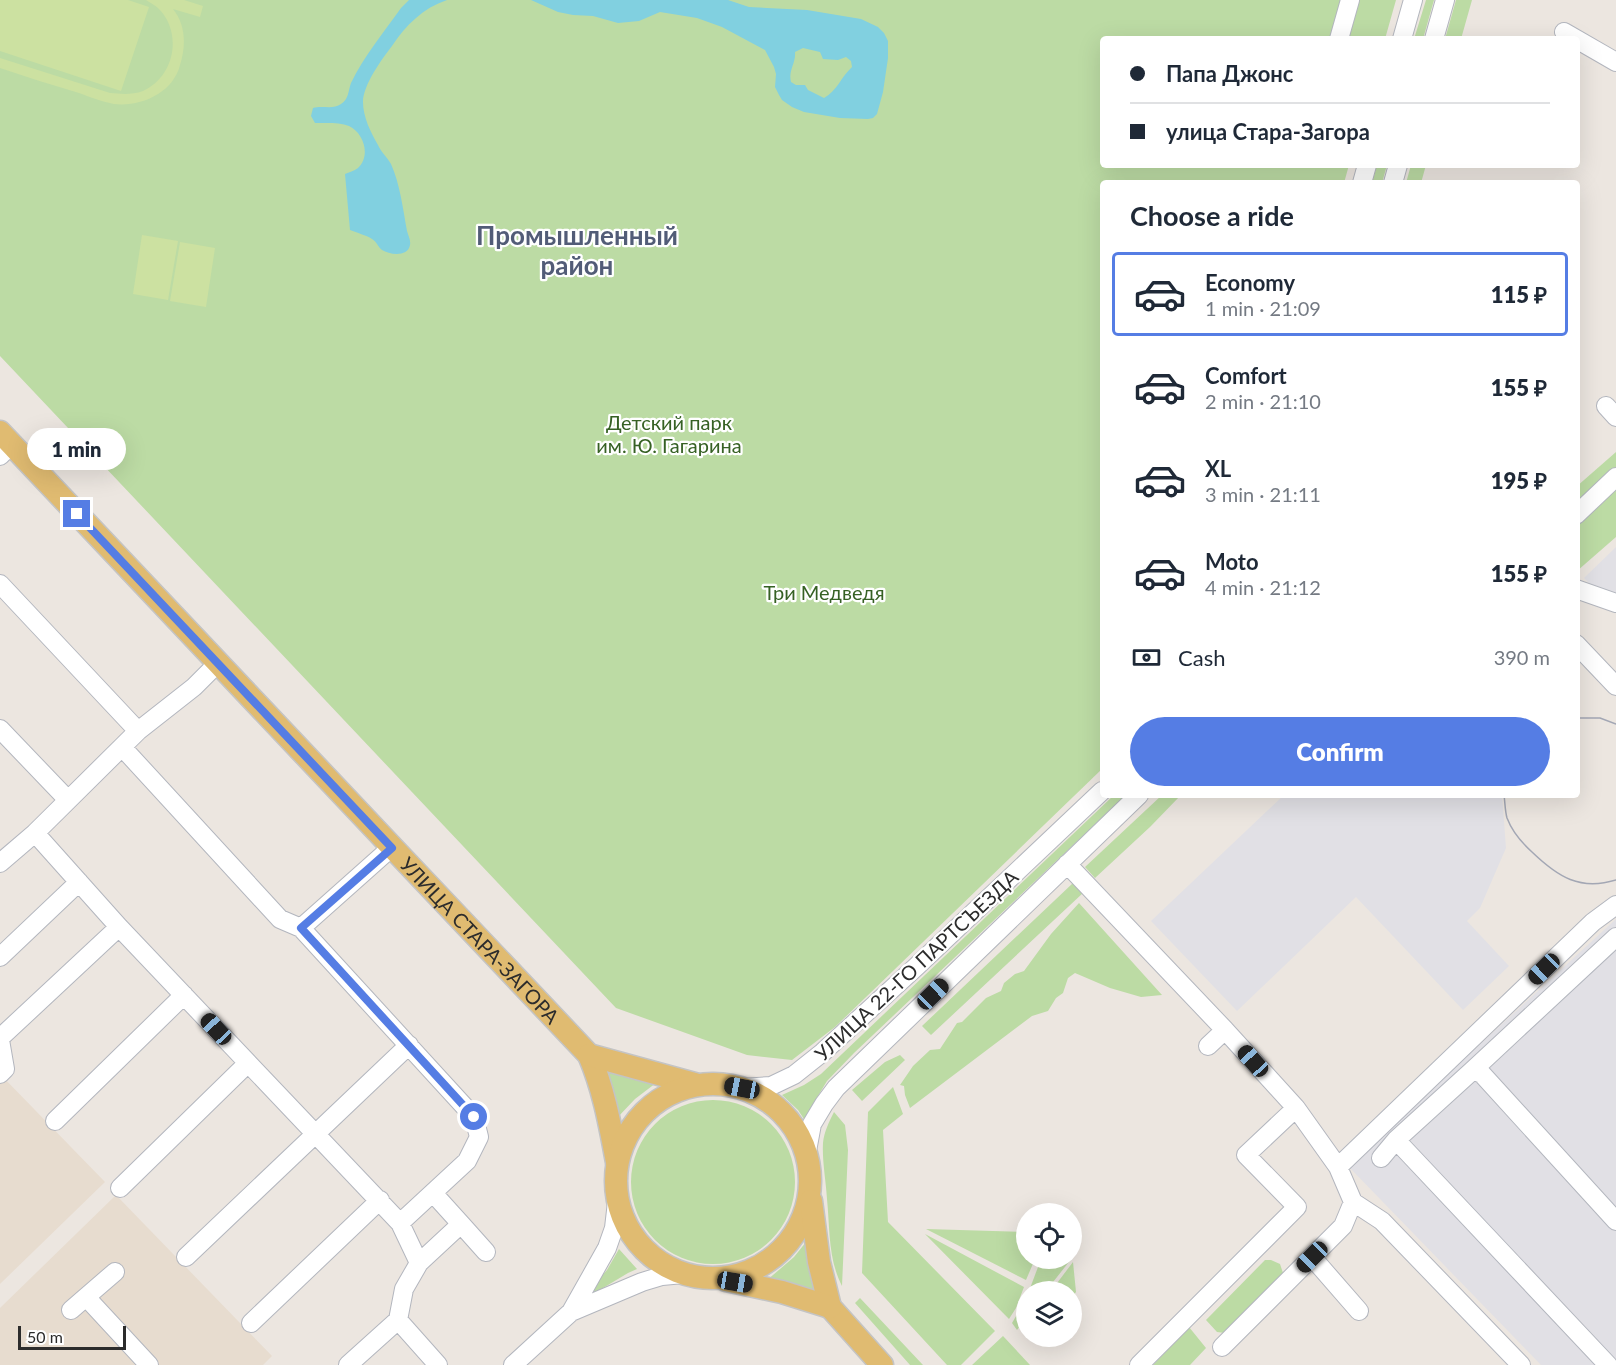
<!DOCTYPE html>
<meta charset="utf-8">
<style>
body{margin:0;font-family:Lato,sans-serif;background:#f2f2f3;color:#1f2937;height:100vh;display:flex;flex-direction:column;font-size:22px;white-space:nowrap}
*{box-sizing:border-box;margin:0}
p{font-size:20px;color:#747a83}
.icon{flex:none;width:33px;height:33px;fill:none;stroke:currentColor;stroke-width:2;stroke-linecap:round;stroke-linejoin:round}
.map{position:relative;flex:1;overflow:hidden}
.drawer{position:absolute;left:1100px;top:180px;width:480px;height:618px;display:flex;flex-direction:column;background:#fff;border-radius:6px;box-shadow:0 6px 24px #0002}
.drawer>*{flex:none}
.banner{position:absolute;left:1100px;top:36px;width:480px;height:132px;border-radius:6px;box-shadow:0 6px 24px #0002;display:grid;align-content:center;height:132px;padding:0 30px;background:#fff}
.controls{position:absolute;left:1016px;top:1203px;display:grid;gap:12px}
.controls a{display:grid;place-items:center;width:66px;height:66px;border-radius:50%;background:#fff;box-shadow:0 6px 24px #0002;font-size:30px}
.scale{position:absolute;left:18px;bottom:15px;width:108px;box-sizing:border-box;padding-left:6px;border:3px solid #2c2c2c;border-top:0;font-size:16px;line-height:21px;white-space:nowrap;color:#2c2c2c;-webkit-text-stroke:4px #fff;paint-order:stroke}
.end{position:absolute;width:27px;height:27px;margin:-14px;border:8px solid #557de4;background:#fff;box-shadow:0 0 0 3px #fff}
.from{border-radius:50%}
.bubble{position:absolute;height:42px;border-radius:21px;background:#fff;box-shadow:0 6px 24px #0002;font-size:20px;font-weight:800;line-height:42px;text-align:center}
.car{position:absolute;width:18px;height:36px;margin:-18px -9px;border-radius:8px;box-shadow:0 0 4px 2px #0007;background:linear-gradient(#222 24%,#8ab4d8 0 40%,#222 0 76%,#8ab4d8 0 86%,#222 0)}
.banner b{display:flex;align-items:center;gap:21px;height:57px;font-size:22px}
.banner b+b{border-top:2px solid #e0e1e3}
.banner i{width:15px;height:15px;background:#1f2937}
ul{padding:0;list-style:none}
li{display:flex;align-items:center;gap:18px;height:84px;margin:0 12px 9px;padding:0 18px;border:3px solid transparent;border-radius:6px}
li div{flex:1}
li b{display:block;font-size:22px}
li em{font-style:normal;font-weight:800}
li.on{border-color:#557de4}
li>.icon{width:54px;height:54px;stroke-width:1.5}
h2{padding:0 30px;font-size:27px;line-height:72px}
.pay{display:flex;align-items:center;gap:15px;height:66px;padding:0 30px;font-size:22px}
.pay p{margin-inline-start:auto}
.cta{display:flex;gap:12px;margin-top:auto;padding:12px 30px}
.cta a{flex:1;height:69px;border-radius:36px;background:#557de4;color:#fff;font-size:24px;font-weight:800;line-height:69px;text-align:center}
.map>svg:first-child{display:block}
</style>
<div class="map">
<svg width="1616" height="1365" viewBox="0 0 1616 1365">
<rect width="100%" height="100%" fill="#ece6e0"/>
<!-- industrial -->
<path fill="#e1e0e5" d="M1616 547V611L1584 578Z
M1284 795H1502L1506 848 1480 908 1467 921 1509 966 1463 1010 1356 897 1237 1011 1151 921Z
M1616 919V1365H1541L1348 1166Z"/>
<!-- education -->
<path fill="#e7dccf" d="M0 1074 105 1182 0 1284Z
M116 1195 272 1356 263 1365H0V1308Z"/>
<!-- green -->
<path fill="#bcdba4" d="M0 0H1396L1385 39H1102V165H1349L1344 183H1102V769L835 1027 792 1060 747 1055 616 1008 0 356Z
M1426 0H1434L1423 39H1414Z
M1456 0H1472L1461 39H1445Z
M1377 165H1387L1382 183H1372Z
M1411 165H1426L1421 183H1406Z
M1616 452V537L1577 571 1576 487Z
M1114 795H1126L854 1053 827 1081 804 1119 798 1110 782 1095 804 1085 821 1074Z
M1162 795H1181L1150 827 1095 878 1085 867Z
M1073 883 1083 893 931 1035 922 1026Z
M1079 903 1162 995 1141 997 1110 988 1075 973 1068 978 1063 993 1056 998 1048 1011 1032 1016 910 1108 905 1095 904 1086 900 1085 913 1066 930 1050 940 1049 957 1023 962 1022 986 998 1001 991 1004 983 1015 974 1024 971 1051 934Z
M900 1055 905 1060 862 1101 852 1090 885 1062Z
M598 1066 656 1083 635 1099 617 1118Z
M893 1087 903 1114 883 1130 888 1222 995 1331 961 1365H947L862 1273 868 1112Z
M631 1182a82 82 0 1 1 164 0a82 82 0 1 1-164 0Z
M834 1112 845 1125 848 1150 842 1286C828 1259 830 1229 827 1199 826 1181 822 1161 823 1143 824 1132 829 1122 834 1112Z
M926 1229 1026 1232V1258L1035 1259 1026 1280Z
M925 1234 1024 1287 1016 1308 1009 1319Z
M806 1242 820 1299 766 1281 794 1257Z
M619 1249 637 1269 628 1273 593 1294 589 1290 607 1270Z
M1071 1257 1072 1258 1046 1291H1029L1041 1259 1071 1258Z
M1265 1260H1271L1280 1264 1284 1276 1225 1333 1217 1332 1206 1320Z
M1073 1262 1076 1292 1071 1298V1292L1051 1291Z
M860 1298 923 1365H910L855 1303Z
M1026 1299V1318L1017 1330 1012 1323Z
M1189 1327 1206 1348 1190 1365H1153Z
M1003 1336 1030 1365H972Z"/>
<!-- pitch -->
<path fill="#cce1a1" d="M0 0H128L149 7 121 91 0 51Z
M146 0H184L203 6 200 17 173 9C186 25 186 46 180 65 173 93 141 107 114 104 103 102 90 97 79 93 53 85 26 77 0 68V58L110 93C121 94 132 95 143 91 175 77 183 32 158 8 155 5 150 3 146 0Z
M142 235 178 241 168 300 133 294Z
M180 242 215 248 206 307 170 301Z"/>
<!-- water -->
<path fill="#81d0e0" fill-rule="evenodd" d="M409 0H447C423 8 406 25 392 46 382 59 363 85 363 102 363 117 371 133 378 145 381 152 387 157 391 164 400 184 403 209 407 231 408 235 411 240 410 245 408 257 390 255 382 250 378 247 377 242 372 239 366 235 357 233 350 230L345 174C349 172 354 171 358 168 371 156 364 133 349 126 340 122 325 123 315 123L311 116 313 108C322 105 333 110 341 104 349 99 348 91 351 83 364 56 384 32 401 8Z
M531 0H728L749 7 807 10 861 19 878 27 884 33 888 41V58L883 92 877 114 873 118 868 119 840 118 804 112 792 107 782 100 779 95 775 87 776 74 774 67 765 50 722 27 697 18 660 12 639 21 618 23 593 16 573 15 558 12ZM803 48 820 52 823 59 838 60 846 57 851 61 852 67C841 77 837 91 824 98L808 90 805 85H796L791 82C788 70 796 64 795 52Z"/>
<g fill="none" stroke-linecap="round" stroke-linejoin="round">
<!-- minor casing -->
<g stroke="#b3b6be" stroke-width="20">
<path id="minor" d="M1564 32 1616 62
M1339 39 1350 0
M1402 39 1413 0
M1434 39 1445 0
M1362 183 1367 165
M1393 183 1398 165
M1606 406 1616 417
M0 456 12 444
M1576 515 1616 477
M0 584 138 731
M1576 589 1616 603
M1576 644 1616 686
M0 729 68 800
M122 747 280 919 301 928 474 1117 479 1137 467 1161 400 1223
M35 833 119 927 400 1223 419 1263 404 1289 398 1320 438 1365
M0 863 35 833 138 731 194 687 218 663
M1067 864 1225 1030 1296 1108 1338 1167 1353 1202 1382 1221 1521 1365
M301 928 392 847
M0 957 79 882
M0 1038 119 927
M0 1040 5 1069 0 1074
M1208 1046 1225 1030
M1473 1070 1482 1074 1616 1221
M742 1088 771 1086 794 1075 823 1052 917 966 1102 791
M55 1121 184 995
M1396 1140 1608 1365
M807 1151 812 1124 824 1104 836 1088 1139 795
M1381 1158 1396 1140 1473 1070 1616 937
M1338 1167 1593 922 1616 905
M120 1188 248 1063
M461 1224 486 1252
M186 1257 409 1045
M1312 1257 1359 1311
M419 1263 461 1224 433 1193
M115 1272 86 1297 149 1365
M71 1310 86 1297
M571 1312 642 1282 662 1276 683 1274
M251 1323 380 1200
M1222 1347 1343 1226 1353 1202
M348 1365 398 1320
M513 1365 571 1312 607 1248 614 1228 617 1202
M1139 1365 1297 1207 1246 1155 1296 1108"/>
</g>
<!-- major casing -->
<g stroke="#c4c4c4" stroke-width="25">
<g id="major">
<path id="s1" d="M0 432 392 847 589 1055C604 1090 610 1125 617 1162"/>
<path d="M589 1055 695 1084"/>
<circle cx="713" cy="1181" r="97"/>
<path d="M811 1201 819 1262 830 1307 882 1365"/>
<path d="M726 1280 782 1292 830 1307"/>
</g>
</g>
<!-- minor -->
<use href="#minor" stroke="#fff" stroke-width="18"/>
<!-- major -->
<use href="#major" stroke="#e0bb71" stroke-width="22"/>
<!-- tram -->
<path stroke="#a3a7b4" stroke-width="1.5" d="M1576 718H1600L1616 724
M1504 795C1505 802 1505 811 1507 818 1512 831 1522 843 1532 852 1558 877 1580 891 1616 880"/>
</g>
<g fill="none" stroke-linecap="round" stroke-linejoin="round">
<!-- route -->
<path stroke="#557de4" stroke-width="8" d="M77 514 392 848 301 928 474 1117"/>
</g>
<g text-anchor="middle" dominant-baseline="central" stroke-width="4.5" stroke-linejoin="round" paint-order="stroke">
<!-- park labels -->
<g font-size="20" fill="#366124" stroke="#fff">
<text x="669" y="422">Детский парк<tspan x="669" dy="23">им. Ю. Гагарина</tspan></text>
<text x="824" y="592">Три Медведя</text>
</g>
<!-- street labels -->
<g font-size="20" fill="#2c2c2c" stroke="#fff">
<text stroke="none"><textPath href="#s1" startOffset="699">УЛИЦА СТАРА-ЗАГОРА</textPath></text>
<text transform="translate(916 965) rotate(-43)">УЛИЦА 22-ГО ПАРТСЪЕЗДА</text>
</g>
<!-- district labels -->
<g font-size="26" font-weight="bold" fill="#525c77" stroke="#fff">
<text x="577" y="235">Промышленный<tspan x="577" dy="30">район</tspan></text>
</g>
</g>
</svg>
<div class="controls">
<a><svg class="icon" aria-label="locate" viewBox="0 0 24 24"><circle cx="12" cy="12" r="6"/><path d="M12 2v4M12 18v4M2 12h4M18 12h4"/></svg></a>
<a><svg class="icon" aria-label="layers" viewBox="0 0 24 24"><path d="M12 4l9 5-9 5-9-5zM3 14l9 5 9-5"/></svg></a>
</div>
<div class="scale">50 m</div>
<i class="end from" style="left:474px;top:1117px"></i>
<i class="end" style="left:77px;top:514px"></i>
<div class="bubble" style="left:27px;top:428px;width:99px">1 min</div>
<i class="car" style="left:1544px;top:969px;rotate:226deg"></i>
<i class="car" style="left:933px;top:994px;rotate:46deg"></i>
<i class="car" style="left:216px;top:1029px;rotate:317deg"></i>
<i class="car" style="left:1253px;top:1061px;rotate:318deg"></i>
<i class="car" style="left:742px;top:1088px;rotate:281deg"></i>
<i class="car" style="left:1312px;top:1257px;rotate:225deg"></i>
<i class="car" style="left:735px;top:1282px;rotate:100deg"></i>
<div class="banner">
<b><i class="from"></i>Папа Джонс</b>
<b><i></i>улица Стара-Загора</b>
</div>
<section class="drawer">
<h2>Choose a ride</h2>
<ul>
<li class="on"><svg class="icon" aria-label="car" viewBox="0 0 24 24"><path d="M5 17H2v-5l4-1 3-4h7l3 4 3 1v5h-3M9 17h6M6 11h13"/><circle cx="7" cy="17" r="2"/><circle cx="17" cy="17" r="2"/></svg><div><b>Economy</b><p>1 min · 21:09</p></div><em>115 ₽</em></li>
<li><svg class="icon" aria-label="car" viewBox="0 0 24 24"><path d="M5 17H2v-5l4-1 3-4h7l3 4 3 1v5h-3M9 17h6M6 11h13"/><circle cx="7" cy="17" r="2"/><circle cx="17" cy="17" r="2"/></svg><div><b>Comfort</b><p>2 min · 21:10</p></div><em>155 ₽</em></li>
<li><svg class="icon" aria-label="car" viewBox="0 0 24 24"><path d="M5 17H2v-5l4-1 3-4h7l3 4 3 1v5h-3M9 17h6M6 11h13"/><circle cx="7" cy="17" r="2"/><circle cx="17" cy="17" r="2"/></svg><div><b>XL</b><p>3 min · 21:11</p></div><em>195 ₽</em></li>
<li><svg class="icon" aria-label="car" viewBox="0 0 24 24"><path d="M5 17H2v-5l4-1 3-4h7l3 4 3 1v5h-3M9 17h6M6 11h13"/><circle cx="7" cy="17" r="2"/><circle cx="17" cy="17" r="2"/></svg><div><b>Moto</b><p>4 min · 21:12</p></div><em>155 ₽</em></li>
</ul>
<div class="pay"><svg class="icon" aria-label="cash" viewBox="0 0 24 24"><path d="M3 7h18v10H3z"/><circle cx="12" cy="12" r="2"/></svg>Cash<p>390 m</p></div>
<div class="cta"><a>Confirm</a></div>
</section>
</div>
